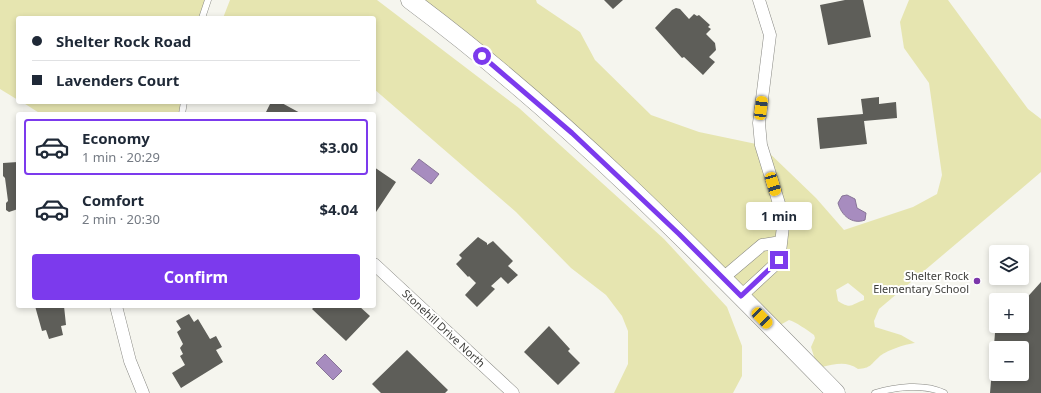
<!DOCTYPE html>
<meta charset="utf-8">
<style>
body{margin:0;font-family:"Noto Sans",sans-serif;background:#f2f2f3;color:#1f2937;height:100vh;display:flex;flex-direction:column;font-size:15px;white-space:nowrap}
*{box-sizing:border-box;margin:0}
p{font-size:13px;color:#747a83}
.icon{flex:none;width:22px;height:22px;fill:none;stroke:currentColor;stroke-width:2;stroke-linecap:round;stroke-linejoin:round}
.map{position:relative;flex:1;overflow:hidden}
.side{position:absolute;left:16px;top:112px;width:360px;height:196px;display:flex;flex-direction:column;background:#fff;border-radius:4px;box-shadow:0 2px 6px #0003}
.side>*{flex:none}
.banner{position:absolute;left:16px;top:16px;width:360px;height:88px;border-radius:4px;box-shadow:0 2px 6px #0003;display:grid;align-content:center;height:88px;padding:0 16px;background:#fff}
.fabs{position:absolute;left:989px;top:245px;display:grid;gap:8px}
.fabs a{display:grid;place-items:center;width:40px;height:40px;border-radius:4px;background:#fff;box-shadow:0 2px 6px #0003;font-size:20px}
.end{position:absolute;width:18px;height:18px;margin:-9px;border:5px solid #7c3aed;background:#fff;box-shadow:0 0 0 2px #fff}
.from{border-radius:50%}
.bubble{position:absolute;height:28px;border-radius:4px;background:#fff;box-shadow:0 2px 6px #0003;font-size:13px;font-weight:700;line-height:28px;text-align:center}
.car{position:absolute;width:12px;height:24px;margin:-12px -6px;border-radius:5px;box-shadow:0 0 3px 1px #0007;background:linear-gradient(#f5c518 24%,#345 0 40%,#f5c518 0 76%,#345 0 86%,#f5c518 0)}
.banner b{display:flex;align-items:center;gap:14px;height:38px;font-size:15px}
.banner b+b{border-top:1px solid #e0e1e3}
.banner i{width:10px;height:10px;background:#1f2937}
ul{padding:7px 0 0;list-style:none}
li{display:flex;align-items:center;gap:12px;height:56px;margin:0 8px 6px;padding:0 8px;border:2px solid transparent;border-radius:4px}
li div{flex:1}
li b{display:block;font-size:15px}
li em{font-style:normal;font-weight:700}
li.active{border-color:#7c3aed}
li>.icon{width:36px;height:36px;stroke-width:1.5}
.button{display:flex;gap:8px;margin-top:auto;padding:8px 16px}
.button a{flex:1;height:46px;border-radius:4px;background:#7c3aed;color:#fff;font-size:16px;font-weight:700;line-height:46px;text-align:center}
.map>svg:first-child{display:block}
</style>
<div class="map">
<svg width="1041" height="393" viewBox="0 0 1041 393">
<rect width="100%" height="100%" fill="#f5f5ee"/>
<!-- green -->
<path fill="#e6e5b0" fill-rule="evenodd" d="M0 0H208L202 18H18V100L0 89Z
M230 0H377L519 108 664 239 727 307 742 346V376L733 393H614L628 364V331L622 316 606 295 571 268 516 212 374 89V18H223Z
M410 0H536L537 3 580 32 595 60 651 115 699 132 761 145 816 198 844 230 913 207 937 194 942 175 929 83 904 48 900 22 909 0H948L1028 109 1041 119V172L879 309 874 321 875 327 901 335 915 343C905 344 885 351 879 357 870 365 871 368 858 369 847 361 835 364 822 367L816 363 811 347 815 338 814 335C807 330 796 322 789 320L773 329 741 296ZM848 283 864 296V300C851 304 852 310 838 301L836 290Z
M22 102H184L182 114H41Z"/>
<!-- water -->
<path fill="#a78cbf" stroke="#877497" d="M419 159 439 174 431 184 411 169Z
M847 195 855 199 857 208 866 213 865 220C852 225 841 215 838 203L842 196Z
M325 354 342 371 333 380 316 363Z"/>
<!-- building -->
<path fill="#5e5e59" fill-rule="evenodd" d="M604 0H623L613 9Z
M845 0H863L871 37 828 45 820 5Z
M676 8 680 9 689 19 694 14 697 16 699 15 710 25 708 27 711 29 706 34 715 43 716 50 709 57 715 62 703 75 684 57 682 58 655 28 672 10Z
M879 97V104L896 102 897 118 864 121 867 144 820 149 817 118 863 114 861 99Z
M271 102H280L302 114H265Z
M18 162V209L9 212 6 210V203L8 201 5 178 3 176V163Z
M374 167 396 182 374 215Z
M478 237 487 243V245L493 241 513 261 508 266 518 275 508 284 501 277 491 286 495 289 477 307 465 295 476 283 469 276 468 277 456 264 462 258 459 255Z
M1041 282V393H990L995 333 1001 326H1022V303ZM996 348H1022V374H996Z
M35 306H64L66 325 61 326 63 335 49 339 46 330 42 331Z
M315 306H359L370 316 346 341 312 309Z
M189 314 194 322 198 319 210 339 216 336 222 347 216 350 223 362 181 388 172 373 185 365 180 356 183 354 180 348 183 344 177 332 181 329 176 321Z
M549 326 570 349 568 351 580 363 558 385 524 352Z
M407 350 448 390 445 393H381L372 384Z"/>
<g fill="none" stroke-linecap="round" stroke-linejoin="round">
<!-- service casing -->
<g stroke="#878782" stroke-width="7">
<path id="service" d="M202 18 208 0
M182 114 184 102
M875 393C895 387 924 383 944 393"/>
</g>
<!-- minor casing -->
<g stroke="#878782" stroke-width="13">
<path id="minor" d="M374 264 513 393
M723 278 762 245 781 242
M741 296 779 261 783 226 781 210 761 145 759 123 770 35 759 0
M116 306 130 361 143 393"/>
</g>
<!-- secondary casing -->
<g stroke="#878782" stroke-width="19">
<path id="secondary" d="M410 0C566 116 701 255 836 393"/>
</g>
<!-- service -->
<use href="#service" stroke="#fff" stroke-width="6"/>
<!-- minor -->
<use href="#minor" stroke="#fff" stroke-width="12"/>
<!-- secondary -->
<use href="#secondary" stroke="#fff" stroke-width="18"/>
</g>
<g fill="none" stroke-linecap="round" stroke-linejoin="round">
<!-- route -->
<path stroke="#7c3aed" stroke-width="5" d="M482 56 572 133 679 234 741 296 779 260"/>
</g>
<!-- markers -->
<circle fill="#7b36aa" stroke="#fffffe" stroke-width="1.5" cx="977" cy="281" r="4"/>
<g text-anchor="middle" dominant-baseline="central" stroke-width="4" stroke-linejoin="round" paint-order="stroke">
<!-- poi labels -->
<g font-size="11" fill="#3d3d3a" stroke="#fffffe" text-anchor="end">
<text x="969" y="275">Shelter Rock<tspan x="969" dy="13">Elementary School</tspan></text>
</g>
<!-- street labels -->
<g font-size="11" fill="#3d3d3a" stroke="#fffffe">
<text transform="translate(444 328) rotate(43)">Stonehill Drive North</text>
</g>
</g>
</svg>
<div class="fabs">
<a><svg class="icon" aria-label="layers" viewBox="0 0 24 24"><path d="M12 4l9 5-9 5-9-5zM3 14l9 5 9-5"/></svg></a>
<a>+</a>
<a>−</a>
</div>
<i class="end from" style="left:482px;top:56px"></i>
<i class="end" style="left:779px;top:260px"></i>
<div class="bubble" style="left:746px;top:202px;width:66px">1 min</div>
<i class="car" style="left:761px;top:108px;rotate:7deg"></i>
<i class="car" style="left:773px;top:184px;rotate:163deg"></i>
<i class="car" style="left:762px;top:318px;rotate:136deg"></i>
<div class="banner">
<b><i class="from"></i>Shelter Rock Road</b>
<b><i></i>Lavenders Court</b>
</div>
<section class="side">
<ul>
<li class="active"><svg class="icon" aria-label="car" viewBox="0 0 24 24"><path d="M5 17H2v-5l4-1 3-4h7l3 4 3 1v5h-3M9 17h6M6 11h13"/><circle cx="7" cy="17" r="2"/><circle cx="17" cy="17" r="2"/></svg><div><b>Economy</b><p>1 min · 20:29</p></div><em>$3.00</em></li>
<li><svg class="icon" aria-label="car" viewBox="0 0 24 24"><path d="M5 17H2v-5l4-1 3-4h7l3 4 3 1v5h-3M9 17h6M6 11h13"/><circle cx="7" cy="17" r="2"/><circle cx="17" cy="17" r="2"/></svg><div><b>Comfort</b><p>2 min · 20:30</p></div><em>$4.04</em></li>
</ul>
<div class="button"><a>Confirm</a></div>
</section>
</div>
